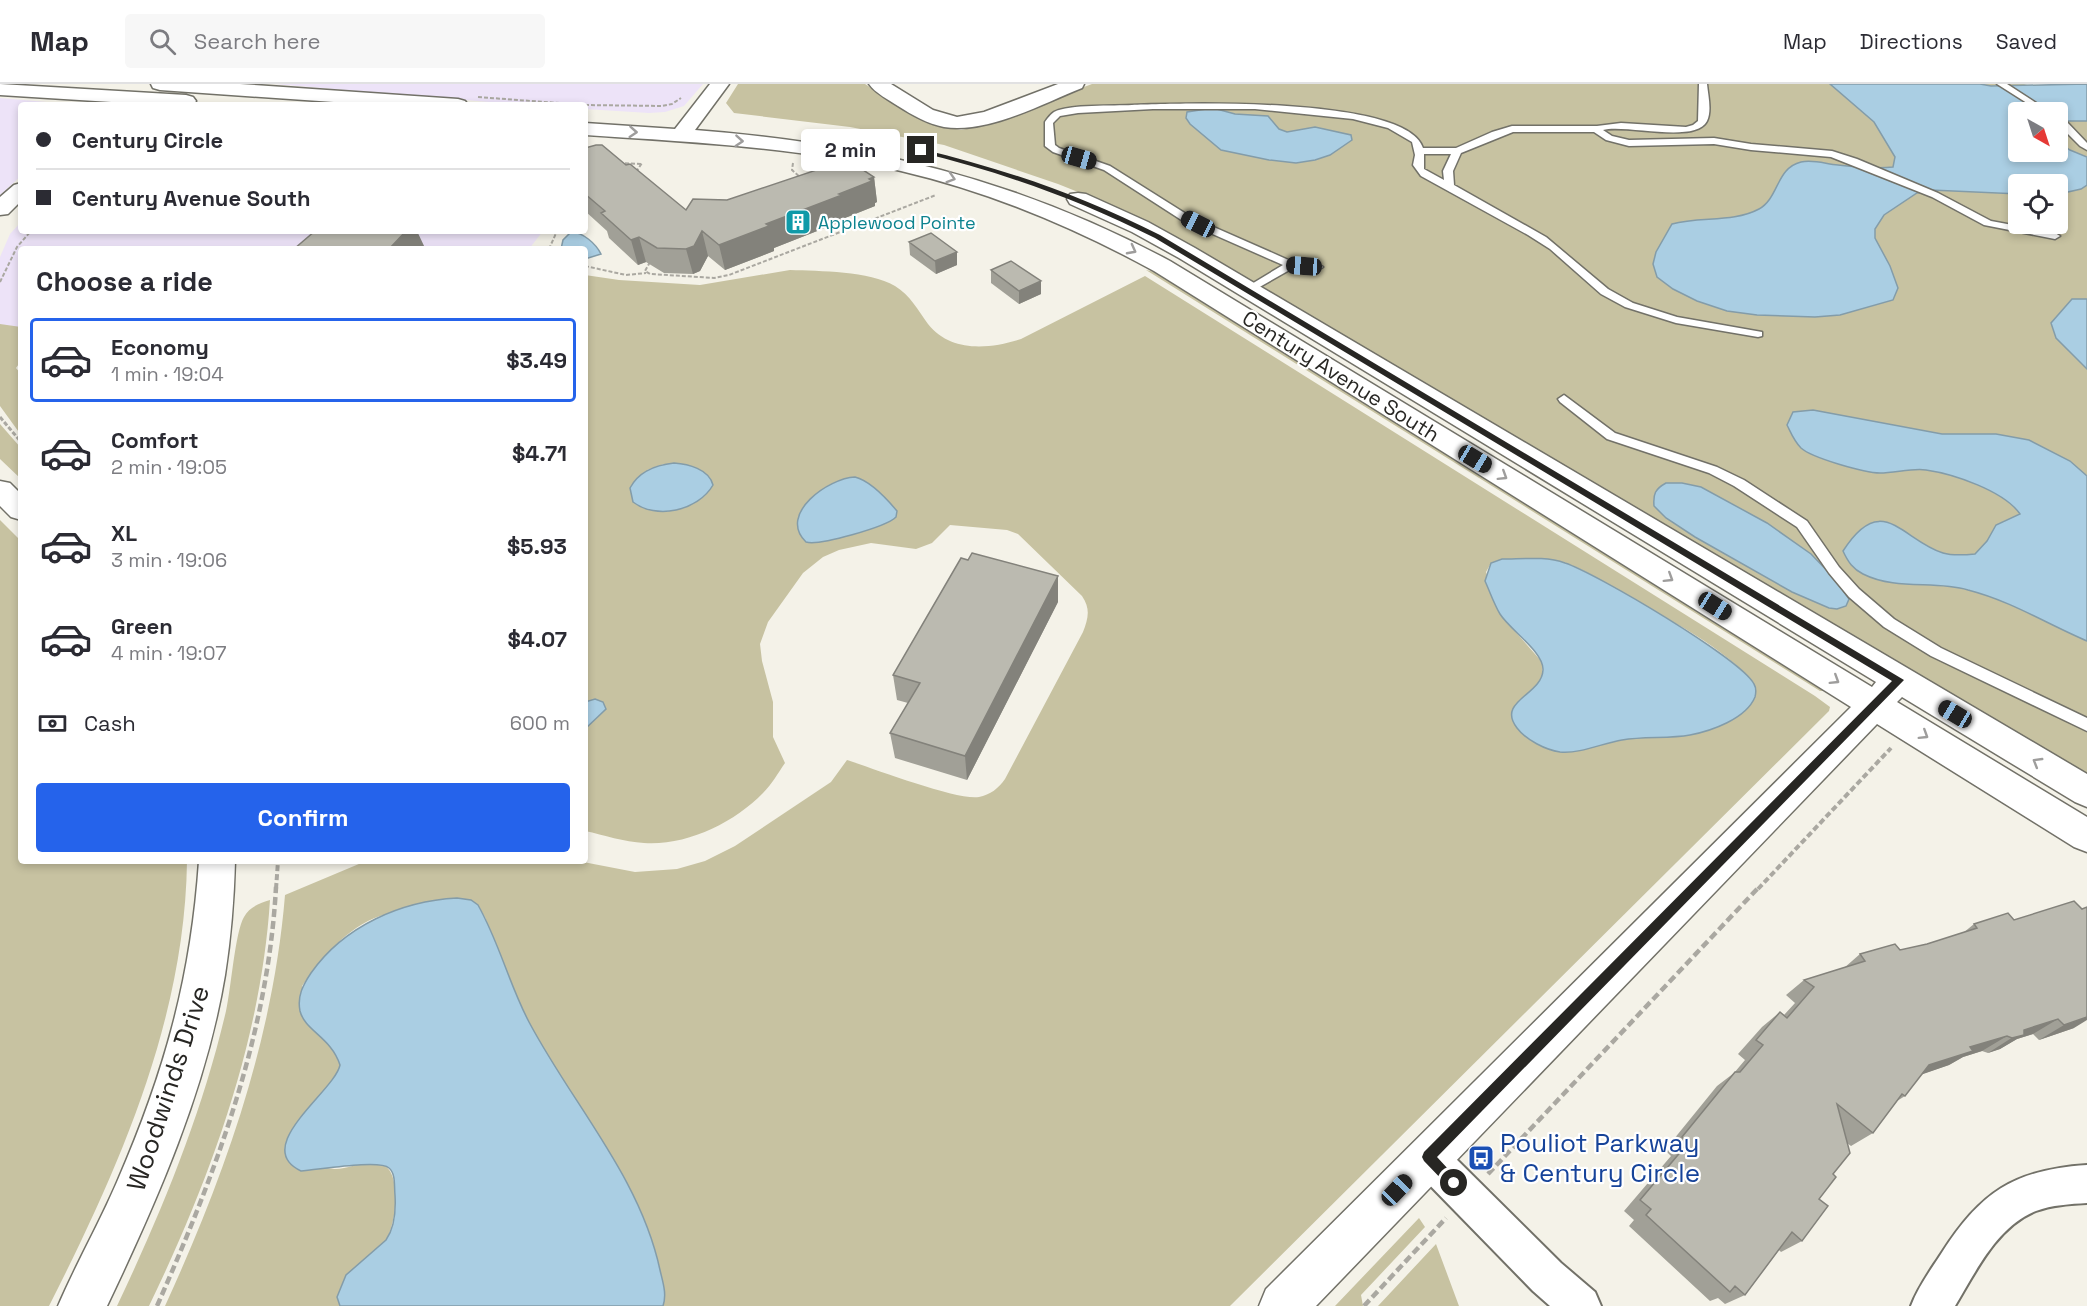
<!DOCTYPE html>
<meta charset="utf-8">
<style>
body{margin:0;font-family:"Space Grotesk",sans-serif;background:#f7f7f7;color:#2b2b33;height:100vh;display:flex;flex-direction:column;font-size:22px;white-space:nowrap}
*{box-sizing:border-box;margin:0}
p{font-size:20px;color:#7c7c81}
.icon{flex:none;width:33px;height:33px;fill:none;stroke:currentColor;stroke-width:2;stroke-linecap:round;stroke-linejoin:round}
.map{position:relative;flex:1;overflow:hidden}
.panel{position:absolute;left:18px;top:162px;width:570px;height:618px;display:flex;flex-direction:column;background:#fff;border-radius:6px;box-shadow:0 3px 9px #0003}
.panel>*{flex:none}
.top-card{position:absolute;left:18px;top:18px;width:570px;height:132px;border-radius:6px;box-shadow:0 3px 9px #0003;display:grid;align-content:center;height:132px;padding:0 18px;background:#fff}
.needle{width:39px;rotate:141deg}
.controls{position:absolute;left:2008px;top:18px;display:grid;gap:12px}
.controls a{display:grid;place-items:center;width:60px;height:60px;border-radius:6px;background:#fff;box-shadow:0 3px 9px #0003;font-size:30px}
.end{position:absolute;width:27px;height:27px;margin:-14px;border:8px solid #272623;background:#fff;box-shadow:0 0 0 3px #fff}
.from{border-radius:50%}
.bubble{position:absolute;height:42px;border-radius:6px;background:#fff;box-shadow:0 3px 9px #0003;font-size:20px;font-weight:700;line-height:42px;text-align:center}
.car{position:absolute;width:18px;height:36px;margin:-18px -9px;border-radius:8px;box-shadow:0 0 4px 2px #0007;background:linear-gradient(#222 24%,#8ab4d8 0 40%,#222 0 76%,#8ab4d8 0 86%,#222 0)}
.top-card b{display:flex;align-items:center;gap:21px;height:57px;font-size:22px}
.top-card b+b{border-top:2px solid #e1e1e2}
.top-card i{width:15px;height:15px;background:#2b2b33}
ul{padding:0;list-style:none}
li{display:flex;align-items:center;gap:18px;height:84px;margin:0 12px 9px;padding:0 6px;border:3px solid transparent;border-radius:6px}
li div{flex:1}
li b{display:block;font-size:22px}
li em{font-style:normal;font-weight:700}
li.selected{border-color:#2563eb}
li>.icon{width:54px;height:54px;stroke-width:1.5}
h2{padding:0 18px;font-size:27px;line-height:72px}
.pay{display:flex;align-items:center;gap:15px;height:66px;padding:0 18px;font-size:22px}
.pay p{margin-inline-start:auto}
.primary-button{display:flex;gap:12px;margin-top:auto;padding:12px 18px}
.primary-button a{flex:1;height:69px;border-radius:6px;background:#2563eb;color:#fff;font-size:24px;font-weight:700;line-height:69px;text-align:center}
header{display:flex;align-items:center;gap:36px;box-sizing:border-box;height:84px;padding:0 30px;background:#fff;border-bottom:2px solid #e1e1e2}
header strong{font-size:28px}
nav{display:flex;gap:33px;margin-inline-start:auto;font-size:21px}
.search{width:420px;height:54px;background:#f7f7f7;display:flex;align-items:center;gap:15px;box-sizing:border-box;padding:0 21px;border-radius:6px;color:#7c7c81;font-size:22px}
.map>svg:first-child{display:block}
</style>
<header>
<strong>Map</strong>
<div class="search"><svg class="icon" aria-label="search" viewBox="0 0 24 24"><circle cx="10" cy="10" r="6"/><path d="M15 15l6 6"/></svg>Search here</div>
<nav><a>Map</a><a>Directions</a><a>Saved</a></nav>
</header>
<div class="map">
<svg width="2087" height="1222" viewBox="0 0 2087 1222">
<rect width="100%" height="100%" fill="#f4f2e8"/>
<!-- commercial -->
<path fill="#ede3f8" d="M274 0H703L684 22 665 28 649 29 585 25V21H525Z
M0 14 82 21H21V92L0 111Z
M21 138V147H543L529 165H21V248L0 246V173L10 150Z"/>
<!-- green -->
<path fill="#c7c2a1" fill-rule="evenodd" d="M738 0H865L930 40 961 46 981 42 1092 0H2024L2087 21V694L1103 118 1058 100 944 61 850 43 734 29 726 19ZM2019 28H2058V68H2019ZM2019 100H2058V140H2019Z
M790 186C820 187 869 187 895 202 910 211 918 226 928 240 951 269 990 265 1021 255L1145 192 1815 612 1830 623 1829 627 1230 1222H663C667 1208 662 1196 659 1182 641 1100 584 1038 544 966 520 924 502 879 485 833L478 821 471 816C441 822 408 823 380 832 347 843 321 875 302 902L306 939 331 961 340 981C335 1010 291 1026 286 1069 300 1074 319 1084 335 1085 350 1085 366 1075 381 1080 403 1086 396 1141 386 1156L346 1192 337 1213 340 1222H165C225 1091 273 956 285 811L366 777H578L635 788 677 785 705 777 735 762 831 698 847 676C872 684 958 717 979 713 990 711 999 704 1005 695L1083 548C1088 535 1091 525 1082 512L1018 450 1007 446 950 441 932 459 916 465 871 459 839 466 823 473 803 489 768 538 760 560 762 577 773 618V653L785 679C778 689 772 700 763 709 734 739 686 762 644 759 624 758 604 751 585 747V191L619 196 700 201ZM664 380 705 411 687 422 666 428 647 386ZM1502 475C1525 476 1548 474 1570 481 1589 487 1606 500 1623 510 1664 533 1727 564 1755 601L1690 651 1643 652 1561 668 1533 657 1532 606C1541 597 1544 590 1542 578L1500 530 1486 488 1491 479Z
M1146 186 1155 188 1816 599 1824 607H1820Z
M0 240 21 243V277L16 284 21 290V351L0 322Z
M0 340 21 364V395L0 375Z
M0 436 21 457V777H187C185 935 119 1084 49 1222H0Z
M270 816C261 957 210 1096 149 1222H117C162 1127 202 1030 226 927 231 906 235 848 244 833 249 823 260 819 270 816Z
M1419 1134 1425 1143 1361 1211 1363 1222H1335Z
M1436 1160 1459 1222H1378Z"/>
<!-- water -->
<path fill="#aacee3" stroke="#839ca9" stroke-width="1.5" d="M1830 0H1980L1991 2 2087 0V37H2058V28H2019V68H2058V58L2070 66 2087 73V101L2081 105 2059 110 2058 100H2019V110L1931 106 1917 109 1884 131 1875 145V154L1890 182 1898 204 1893 216 1840 231 1815 233 1757 231 1727 227 1697 217 1673 205 1657 193 1653 180 1656 168 1672 140C1700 132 1733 139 1759 125 1779 114 1776 84 1801 78 1813 75 1826 80 1838 81 1856 83 1876 85 1893 83L1895 73 1874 38Z
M1213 24 1235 30 1268 32 1279 45 1287 48 1315 43 1351 51 1352 56 1330 71 1315 76 1296 79 1269 76 1221 66 1190 40 1186 34 1187 28Z
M571 148C583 148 596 160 601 170L585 175V165H561L563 156Z
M2072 215H2087V285L2056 254 2051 239Z
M1813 326 1942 350H1996L2029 356 2070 377 2087 392V557C2047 540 2011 517 1968 506 1934 496 1897 507 1863 490 1853 485 1848 478 1843 467 1882 406 1902 456 1943 469 1953 472 1965 471 1975 470L1987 457 1996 441 2020 430C2004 407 1954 390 1926 386 1912 384 1895 389 1880 389 1865 389 1812 374 1801 364 1794 357 1791 349 1787 341L1793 328Z
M674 379C688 380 709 385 713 401 698 427 656 436 633 418L630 404C639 387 655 381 674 379Z
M855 393C871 397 887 415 897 427L896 433C886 443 819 462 806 458 777 430 829 394 855 393Z
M1666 399H1682L1701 403 1767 439 1811 470 1835 495 1849 515 1846 522 1837 525 1829 524 1792 508 1695 453 1666 434 1654 422C1653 410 1655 405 1666 399Z
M1502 475C1522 475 1546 472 1565 479 1596 489 1741 575 1754 600 1757 605 1756 609 1755 613 1746 635 1711 647 1690 651 1668 655 1645 652 1622 656 1603 659 1580 670 1560 668 1546 666 1526 656 1517 644 1496 617 1542 611 1543 586 1544 568 1510 546 1500 530 1494 520 1490 508 1485 497L1491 479Z
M595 615 603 618 606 625 585 645V618Z
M457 814 471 816 478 821C499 858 509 900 529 938 573 1021 640 1093 660 1186 663 1199 667 1210 663 1222H340L337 1213 346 1191 386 1156C395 1143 396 1127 395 1111 394 1102 396 1090 389 1084 379 1075 318 1086 301 1087 250 1063 335 1007 340 981 331 953 305 947 300 927 297 912 303 901 311 889 344 842 401 817 457 814Z"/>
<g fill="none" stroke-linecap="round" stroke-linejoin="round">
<!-- lane casing -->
<g stroke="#727168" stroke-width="3">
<path id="lane" d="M1699 0H1707C1708 11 1712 27 1707 37 1696 60 1625 40 1603 46L1612 52 1629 56 1714 54 1751 60 1832 67 1857 75 1938 109 1991 137 2055 149 2060 152 2055 155 1984 141 1932 113 1831 73 1751 66 1714 60 1629 62 1606 56 1594 48H1513L1461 69 1453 87 1454 101 1546 153 1608 205 1633 219 1677 233 1762 248V252L1758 253 1676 239 1625 223 1601 210 1550 165 1528 151 1421 92 1413 81 1415 71 1412 58 1388 44 1353 35 1255 25H1153L1078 29 1060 32 1053 39 1055 61 1059 64 1110 82 1191 133 1293 178 1318 180 1323 183 1318 186 1293 184 1249 209 1245 208V204L1283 181 1183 137 1104 86 1053 68 1045 62V38C1047 35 1051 30 1054 28 1069 20 1114 22 1132 21 1180 19 1407 12 1423 64H1456L1492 48 1512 42H1597L1621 39 1686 43 1693 41 1698 37ZM1424 70H1451L1443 87 1444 96 1424 85Z
M1997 0H2007L2050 28H2041Z
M2058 33 2066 37 2087 59V66L2080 62 2058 40Z
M1564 311 1615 349 1717 383 1744 396 1807 437 1839 483 1859 505 1894 535 1941 564 2087 634V647L1931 572 1884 543 1849 513 1829 489 1797 443 1734 402 1709 389 1607 355 1560 318 1558 315Z"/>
</g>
<!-- street casing -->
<g stroke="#727168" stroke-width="4">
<path id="street" d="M1428 1054 1441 1060 1561 1179 1595 1208 1601 1222H1550L1533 1207 1415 1086 1409 1073 1415 1060Z
M2087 1081V1119C2070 1120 2052 1121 2036 1127 1997 1142 1975 1189 1955 1222H1911C1918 1203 1930 1187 1941 1170 1981 1108 2013 1086 2087 1081Z"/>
</g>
<!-- secondary casing -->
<g stroke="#727168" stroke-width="3">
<path id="secondary" d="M0 0 186 11 193 13 196 17 193 21H159L0 11Z
M151 0H240L458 15 465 17 468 21H377L160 6 153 4Z
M710 0H729L695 46C867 59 1018 95 1170 177L1872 603 1876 598 1179 174 1132 148 1070 120 1067 115 1070 110 1078 109 1086 110 1148 138 1195 164 2087 690V723L2075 718 1902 613 1897 618 2087 733V768L2074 763 1877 640 1316 1222H1259L1266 1205 1851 623 1154 187C1074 143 990 108 901 87 797 63 691 58 585 51V39L675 45Z
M869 0H891L933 26 957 33 984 28 1058 0H1084L1082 4C1042 20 987 50 944 43 928 40 912 31 898 22 889 16 875 9 869 0Z
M21 99V117L8 130 0 131V113L14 101Z
M0 397 10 399 21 410V436L11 433 0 422Z
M199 777H235C234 815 231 853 225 891 206 1006 157 1117 107 1222H58C76 1180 99 1140 117 1098 164 990 191 895 199 777Z"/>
</g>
<!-- path-far3 -->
<path stroke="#aaa8a1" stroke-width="2" stroke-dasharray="4 2" stroke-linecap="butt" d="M478 13 585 21
M585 21 662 22 672 20 681 14
M619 79 641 80
M793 79 792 86 800 93
M636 88 642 79
M549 165 557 147
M650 178 645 187 650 190 714 194 729 191 936 111
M585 182 626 191 646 189
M0 198 17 163 31 147"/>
<!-- path-far2 -->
<path stroke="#aaa8a1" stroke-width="3" stroke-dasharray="4.5 2" stroke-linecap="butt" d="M0 333 21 358"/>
<!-- path-far1 -->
<path stroke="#aaa8a1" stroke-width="4" stroke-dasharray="6 3" stroke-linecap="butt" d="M276 805 278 777
M1758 805 1891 664"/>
<!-- path -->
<path stroke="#aaa8a1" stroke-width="4.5" stroke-dasharray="8 4" stroke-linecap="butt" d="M1488 1090 1759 803
M157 1222C216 1088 268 951 276 803
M1364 1222 1446 1134"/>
<!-- lane -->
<use href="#lane" fill="#fff" fill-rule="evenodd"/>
<!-- street -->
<use href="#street" fill="#fff" fill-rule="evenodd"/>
<!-- secondary -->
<use href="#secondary" fill="#fff" fill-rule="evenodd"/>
</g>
<!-- wall -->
<path fill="#a1a097" d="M585 64 626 81 686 126 727 116 846 79 874 93 877 118 875 119V122L845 134V136L774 164V167L725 186 708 172 700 187 693 190 664 189 646 178 638 181 609 154 607 147 585 127Z
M909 158 957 181 936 190 910 171Z
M991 186 1041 197V210L1019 220 991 199Z
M1058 518 967 696 895 674 890 649 908 619 897 616 893 591Z
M1974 840 2074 944 2039 956 2033 950 2017 955 2000 965 1988 969 1982 967 1963 973 1949 981 1922 990 1905 1012 1897 1017 1873 1049 1851 1062 1847 1059 1833 1090 1819 1115 1802 1157 1781 1168 1779 1166 1745 1211 1725 1220 1718 1214 1710 1217 1629 1142 1634 1136 1624 1127 1671 1072 1665 1066 1717 1002 1734 989 1745 976 1738 970 1762 943 1780 928 1784 931 1795 919 1786 911 1804 896 1844 884 1860 870 1900 866 1927 860 1963 849Z"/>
<!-- shaded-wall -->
<path fill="#83827b" d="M874 93 877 118 875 119V122L845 134V136L774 164V167L725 186 719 161Z
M406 147H417L425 164 424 165H389Z
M702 147 708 172 700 187 693 190 686 165Z
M639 153 646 178 638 181 631 156Z
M957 168V181L936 190 935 177Z
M1041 197V210L1019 220V207Z
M1058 492V518L967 696 965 672Z
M2087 933V936L2074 944 2039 956 2064 941Z
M2058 935 2033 950 2017 955 2000 965 1988 969 2024 946Z
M2007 952 1982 967 1963 973 1949 981 1906 996 1929 981 1970 963Z"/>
<!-- building -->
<path fill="#bbbab0" stroke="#83827b" stroke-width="1.5" d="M596 61H602L626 81 630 80 686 126 693 115 727 116 843 77 846 79 851 78 874 93 869 95 872 97 839 110 842 111 766 140 769 142 719 161 702 147 694 162 686 165 657 164 639 153 631 156 601 129 605 127 585 110V64Z
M315 147H406L389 165H294Z
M931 149 957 168 935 177 909 158Z
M1011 177 1041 197 1019 207 991 186Z
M972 469 1058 492 965 672 890 649 920 599 893 591 961 474 968 476Z
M2074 817 2082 825 2087 823V933L2064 941 2058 935 2024 946V951L2012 954 2007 952 1970 963 1973 967 1929 981 1905 1012 1902 1010 1873 1049 1837 1020 1850 1069 1833 1090 1836 1093 1819 1115 1828 1122 1802 1157 1792 1148 1745 1211 1735 1202 1730 1208 1646 1131 1651 1125 1640 1116 1688 1059 1682 1053 1735 988H1740L1763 961 1756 956 1780 928 1787 934 1814 903 1804 896 1865 877 1860 870 1895 860 1900 866 1927 860 1977 844 1974 840 2008 829 2014 836Z"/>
<!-- one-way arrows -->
<defs><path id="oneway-chevron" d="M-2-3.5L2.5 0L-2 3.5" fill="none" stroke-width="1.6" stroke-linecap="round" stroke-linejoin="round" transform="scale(1.5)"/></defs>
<g stroke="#9e9d9c">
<use href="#oneway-chevron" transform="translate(633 48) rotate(4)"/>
<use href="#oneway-chevron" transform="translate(739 57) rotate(4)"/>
<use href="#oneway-chevron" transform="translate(951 94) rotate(17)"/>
<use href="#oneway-chevron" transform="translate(1132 166) rotate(28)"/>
<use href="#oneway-chevron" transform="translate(1503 392) rotate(32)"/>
<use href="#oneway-chevron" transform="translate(1669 494) rotate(32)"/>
<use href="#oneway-chevron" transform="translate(1835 596) rotate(32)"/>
<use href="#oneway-chevron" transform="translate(1924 651) rotate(32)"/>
<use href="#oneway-chevron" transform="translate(2037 678) rotate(-149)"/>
</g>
<!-- route -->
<path fill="#272623" d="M921 65C1008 86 1080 111 1160 151L1904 596 1437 1073 1461 1099 1459 1103 1454 1105 1449 1103 1424 1077 1422 1073 1424 1068 1892 597 1155 154C1077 115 1004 89 919 68Z"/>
<!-- icons -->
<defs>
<g id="building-square" transform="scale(1.35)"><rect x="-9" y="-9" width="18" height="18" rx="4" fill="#0f9aa8" stroke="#fff"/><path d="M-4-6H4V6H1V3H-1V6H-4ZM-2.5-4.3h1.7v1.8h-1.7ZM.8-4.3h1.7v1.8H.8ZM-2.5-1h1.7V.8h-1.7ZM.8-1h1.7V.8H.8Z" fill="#fff"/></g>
<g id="bus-square" transform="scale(1.35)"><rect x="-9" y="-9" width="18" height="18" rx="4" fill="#1a4fb4" stroke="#fff"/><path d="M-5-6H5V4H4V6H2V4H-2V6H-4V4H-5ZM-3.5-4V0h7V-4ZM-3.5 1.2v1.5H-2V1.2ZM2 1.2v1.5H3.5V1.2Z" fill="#fff"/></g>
</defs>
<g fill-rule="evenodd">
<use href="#building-square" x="798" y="138"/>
<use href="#bus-square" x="1481" y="1074"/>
</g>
<g text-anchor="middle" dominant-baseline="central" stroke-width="4.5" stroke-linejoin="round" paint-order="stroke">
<!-- far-culture labels -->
<g font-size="18" fill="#0d838f" stroke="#fff" text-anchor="start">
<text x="818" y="138">Applewood Pointe</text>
</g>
<!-- street labels -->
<g font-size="21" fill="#272623" stroke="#fff">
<text transform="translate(1341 292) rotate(32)">Century Avenue South</text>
</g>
<!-- near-street labels -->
<g font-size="26" fill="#272623" stroke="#fff">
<text transform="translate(168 1004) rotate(-72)">Woodwinds Drive</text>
</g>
<!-- near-transit labels -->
<g font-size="26" fill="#164399" stroke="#fff" text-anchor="start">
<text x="1500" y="1059">Pouliot Parkway<tspan x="1500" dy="30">&amp; Century Circle</tspan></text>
</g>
</g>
</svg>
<div class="controls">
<a><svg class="needle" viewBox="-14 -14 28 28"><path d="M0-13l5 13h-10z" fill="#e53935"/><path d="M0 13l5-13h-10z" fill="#7c7c81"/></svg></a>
<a><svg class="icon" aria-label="locate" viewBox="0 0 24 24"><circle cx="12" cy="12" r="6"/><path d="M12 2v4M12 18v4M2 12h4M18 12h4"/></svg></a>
</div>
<i class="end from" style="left:1454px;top:1099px"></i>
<i class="end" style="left:921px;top:66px"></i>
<div class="bubble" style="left:801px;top:45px;width:99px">2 min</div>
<i class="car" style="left:1079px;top:74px;rotate:106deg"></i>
<i class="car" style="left:1198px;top:140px;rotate:297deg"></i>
<i class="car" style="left:1304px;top:182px;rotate:274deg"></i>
<i class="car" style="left:1475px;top:375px;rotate:121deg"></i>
<i class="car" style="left:1715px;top:522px;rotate:122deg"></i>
<i class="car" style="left:1955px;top:630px;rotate:301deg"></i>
<i class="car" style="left:1397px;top:1106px;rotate:44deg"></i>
<div class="top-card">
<b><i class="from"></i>Century Circle</b>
<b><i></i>Century Avenue South</b>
</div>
<section class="panel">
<h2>Choose a ride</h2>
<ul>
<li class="selected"><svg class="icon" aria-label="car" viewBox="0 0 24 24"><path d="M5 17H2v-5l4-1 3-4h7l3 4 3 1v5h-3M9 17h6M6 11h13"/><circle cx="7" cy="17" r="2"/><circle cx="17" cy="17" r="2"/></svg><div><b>Economy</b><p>1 min · 19:04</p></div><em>$3.49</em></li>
<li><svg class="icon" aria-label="car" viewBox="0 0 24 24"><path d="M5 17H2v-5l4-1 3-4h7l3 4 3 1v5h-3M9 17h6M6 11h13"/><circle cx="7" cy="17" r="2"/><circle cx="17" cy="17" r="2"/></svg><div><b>Comfort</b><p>2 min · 19:05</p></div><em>$4.71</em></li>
<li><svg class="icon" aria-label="car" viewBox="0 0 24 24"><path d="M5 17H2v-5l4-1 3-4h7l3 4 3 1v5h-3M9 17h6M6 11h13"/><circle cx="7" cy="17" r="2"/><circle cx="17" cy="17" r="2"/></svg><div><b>XL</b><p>3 min · 19:06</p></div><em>$5.93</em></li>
<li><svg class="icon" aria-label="car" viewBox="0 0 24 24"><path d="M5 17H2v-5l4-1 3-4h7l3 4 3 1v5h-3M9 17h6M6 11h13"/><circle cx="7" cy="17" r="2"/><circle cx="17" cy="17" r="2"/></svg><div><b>Green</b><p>4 min · 19:07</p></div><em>$4.07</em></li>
</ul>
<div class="pay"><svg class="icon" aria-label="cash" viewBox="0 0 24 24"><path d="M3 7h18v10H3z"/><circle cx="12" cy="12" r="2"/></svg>Cash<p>600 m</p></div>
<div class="primary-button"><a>Confirm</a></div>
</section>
</div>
